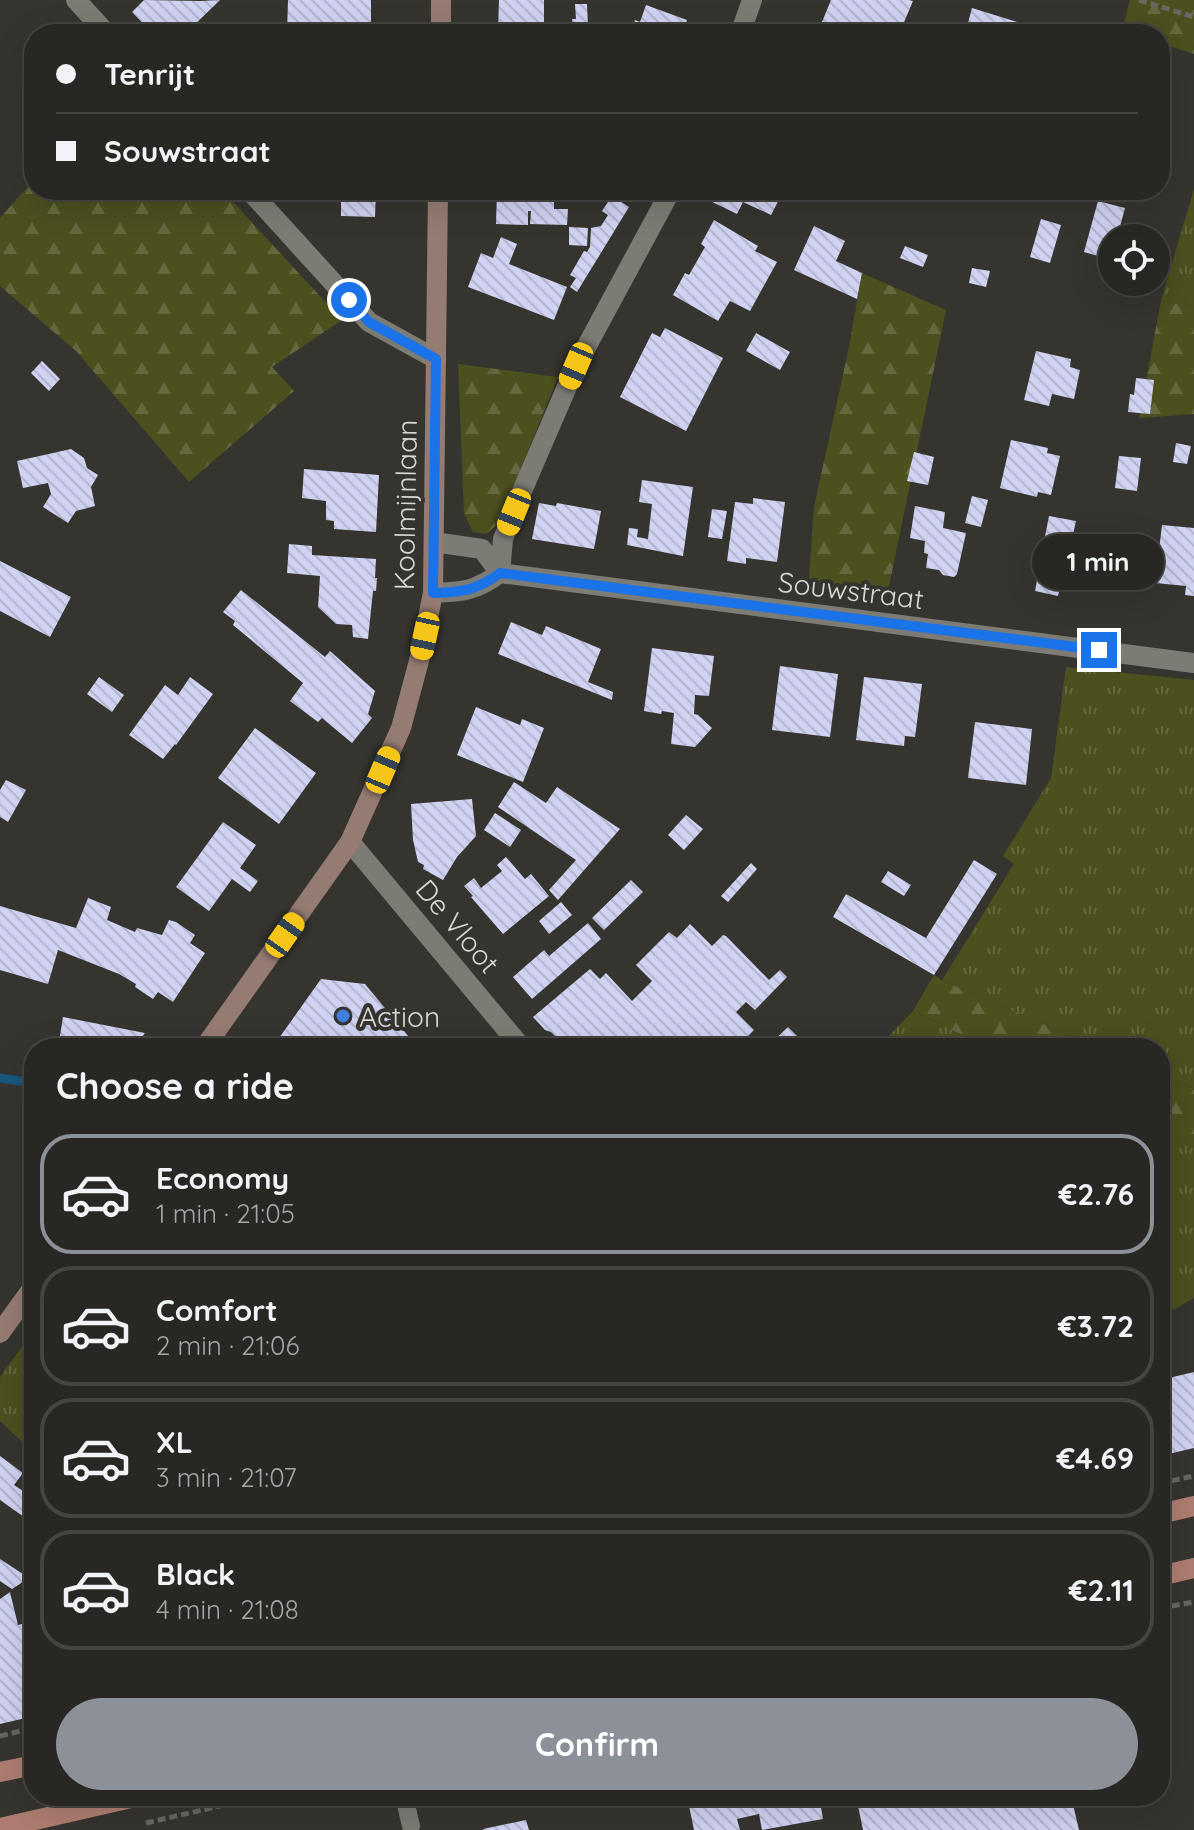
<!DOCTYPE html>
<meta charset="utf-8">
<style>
body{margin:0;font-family:Quicksand,sans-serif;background:#343330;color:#f1f3f6;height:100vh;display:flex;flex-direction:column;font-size:30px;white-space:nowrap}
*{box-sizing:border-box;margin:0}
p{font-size:26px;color:#a5a5a6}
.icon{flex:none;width:44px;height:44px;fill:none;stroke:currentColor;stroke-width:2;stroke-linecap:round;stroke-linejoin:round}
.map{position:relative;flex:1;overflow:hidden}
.panel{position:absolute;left:24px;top:1038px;width:1146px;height:768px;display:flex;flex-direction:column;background:#282723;border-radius:32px;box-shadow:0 8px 32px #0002,0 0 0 2px #444441}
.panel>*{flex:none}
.top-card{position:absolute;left:24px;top:24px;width:1146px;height:176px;border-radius:32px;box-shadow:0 8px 32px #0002,0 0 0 2px #444441;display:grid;align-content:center;height:176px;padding:0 32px;background:#282723}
.tools{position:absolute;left:1098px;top:224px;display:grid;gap:16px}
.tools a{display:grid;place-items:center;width:72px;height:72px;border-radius:50%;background:#282723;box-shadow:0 8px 32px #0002,0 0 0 2px #444441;font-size:40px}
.end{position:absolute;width:36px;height:36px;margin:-18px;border:10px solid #1a73e8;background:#fff;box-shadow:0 0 0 4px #fff}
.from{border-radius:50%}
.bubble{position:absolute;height:56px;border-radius:28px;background:#282723;box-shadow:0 8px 32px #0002,0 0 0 2px #444441;font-size:26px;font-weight:700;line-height:56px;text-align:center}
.car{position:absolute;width:24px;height:48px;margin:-24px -12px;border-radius:10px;box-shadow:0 0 6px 2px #0007;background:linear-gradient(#f5c518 24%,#345 0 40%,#f5c518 0 76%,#345 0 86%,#f5c518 0)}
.top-card b{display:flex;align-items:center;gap:28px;height:76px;font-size:30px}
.top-card b+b{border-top:2px solid #444441}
.top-card i{width:20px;height:20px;background:#f1f3f6}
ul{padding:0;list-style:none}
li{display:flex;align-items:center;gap:24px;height:120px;margin:0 16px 12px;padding:0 16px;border:4px solid #444441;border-radius:32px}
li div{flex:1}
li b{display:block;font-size:30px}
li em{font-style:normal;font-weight:700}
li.on{border-color:#8c9099}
li>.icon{width:72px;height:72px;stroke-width:1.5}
h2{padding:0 32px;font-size:36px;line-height:96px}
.action{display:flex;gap:16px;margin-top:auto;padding:16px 32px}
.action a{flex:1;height:92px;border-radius:48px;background:#8c9099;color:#fff;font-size:32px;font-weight:700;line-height:92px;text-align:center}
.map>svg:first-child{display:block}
</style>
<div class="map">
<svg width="1194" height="1830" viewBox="0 0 1194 1830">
<defs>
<pattern id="grass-tufts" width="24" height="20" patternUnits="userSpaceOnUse" patternTransform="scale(2)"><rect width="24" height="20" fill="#4c4f1e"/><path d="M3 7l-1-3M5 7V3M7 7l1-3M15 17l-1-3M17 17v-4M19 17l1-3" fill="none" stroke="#65683e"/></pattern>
<pattern id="forest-firs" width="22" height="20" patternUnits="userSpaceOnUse" patternTransform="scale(2)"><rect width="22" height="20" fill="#4c4f1e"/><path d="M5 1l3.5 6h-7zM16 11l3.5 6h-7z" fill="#65683e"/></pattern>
<pattern id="building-back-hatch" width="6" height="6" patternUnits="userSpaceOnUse" patternTransform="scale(2)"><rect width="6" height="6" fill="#d0d2f2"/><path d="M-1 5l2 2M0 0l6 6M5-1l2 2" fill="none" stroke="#b3b5ce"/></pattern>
</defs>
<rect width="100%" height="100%" fill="#36342f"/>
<!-- grass -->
<path fill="url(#grass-tufts)" d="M1194 189V307L1161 301Z
M1066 667 1194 680V1089L1160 1074V1048H1099L942 980 1014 864 1003 856 1051 778Z
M913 1011 990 1048H877Z
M1160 1131 1194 1147V1298L1160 1317Z
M34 1330V1453L0 1421V1377Z"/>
<!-- forest -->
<path fill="url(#forest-firs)" d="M1130 0H1194V54L1160 43V34H1134L1122 30Z
M34 180V190H222L342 320 272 367 294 391 189 482 76 351 0 286V218Z
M862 273 946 310 886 601 808 592 814 507 849 347Z
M1161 301 1194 307V414L1139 418Z
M458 364 558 377 498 524 486 534 473 532 464 514Z
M934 975 942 980 1099 1048H990L913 1011Z
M1160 1074 1194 1089V1147L1160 1131Z"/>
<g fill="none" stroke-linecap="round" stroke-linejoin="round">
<!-- stream -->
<path stroke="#18577e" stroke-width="9" d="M0 1078 34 1083"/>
</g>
<!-- building -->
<path fill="url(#building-back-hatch)" d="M144 0 200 1 220 0 185 34 176 25 166 34H153L132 12Z
M288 0H371V26H358V34H287Z
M499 0H544V32L498 31Z
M831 0H909L913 1 899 34H851L822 22Z
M575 4H587L588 26 586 34H573L572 19H576Z
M646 5 687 20 682 34H630L635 20 640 22Z
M972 8 1024 24 1022 34H965Z
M318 190H376L375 217 341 216V196H318Z
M497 190H554V209H568L567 225 530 224 531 211H528V225L496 224Z
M710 190H784L771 215 743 202 737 214 706 199Z
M612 196 629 207 577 292 570 287 576 278 570 275 584 251 587 252 590 247 591 228 601 226 608 215 602 211Z
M1098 201 1125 208 1117 238H1112V260L1084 252Z
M1041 219 1061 225 1050 263 1030 257Z
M714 220 758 246 755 251 777 262 750 311 730 301 718 321 673 295 685 273 689 275 705 247 701 244Z
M814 226 845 241 836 261 862 273 857 299 794 270Z
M569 227 588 228 587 246 569 245Z
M501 237 517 244 509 264 567 287 554 320 468 287 481 253 493 258Z
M905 246 928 255 923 267 900 258Z
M972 268 990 271 986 287 969 283Z
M665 328 723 358 686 431 620 397 652 333 660 337Z
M756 333 790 352 780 370 746 351Z
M1036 351 1071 359 1070 367 1080 370 1074 399 1052 394 1049 406 1024 400Z
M42 361 60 379 49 391 31 373Z
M1136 378 1154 380 1150 414 1128 412 1130 394 1134 395Z
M1011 440 1048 448 1047 453 1060 456 1051 495 1038 492 1037 497 1000 488Z
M1176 443 1191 446 1187 464 1173 462Z
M71 449 84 458 87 468 98 475 91 487 95 506 76 511 68 523 43 507 51 494 48 483 23 488 17 461Z
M914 452 934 457 928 485 907 481Z
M1119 456 1141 458 1137 491 1115 488Z
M304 469 379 475 376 532 334 529V521L326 520V501L302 498Z
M642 480 693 487 683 556 627 545 629 528 638 529 637 537 648 539 652 504 639 502Z
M972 496 988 500 981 527 965 523Z
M753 498 785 502 777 562 746 558V564L727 561 735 502 753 504Z
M539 503 556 506 557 503 601 511 594 549 532 539Z
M915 506 945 512 943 528 966 533 957 574 954 577 943 575 939 570 926 568 928 554 924 553 925 541 910 538Z
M712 509 727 511 722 539 708 537Z
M1049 516 1076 521 1069 553 1083 555 1076 583 1062 579 1058 596 1035 591 1038 575 1032 573 1035 561 1040 562Z
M1162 525 1194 528V596L1185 595 1186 586 1155 583Z
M289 544 312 546V555L376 559 375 578H377L376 591H373L368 639 353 637 352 625 336 624 318 607 320 576 287 573Z
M0 561 71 597 50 637 0 611Z
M241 590 325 657 330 651 375 691 368 714 372 718 352 743 322 718 318 722 290 701 303 683 233 625 235 621 223 612Z
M511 622 542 635 546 626 601 649 588 682 613 692 612 700 498 654Z
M652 648 714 656 709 696 695 695 694 714 698 715 712 728 695 747 671 744 674 713 662 711 661 714 644 711Z
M780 666 838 674 830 737 772 730Z
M99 677 124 695 112 712 87 694Z
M190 677 213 694 176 745 175 744 163 759 129 735 165 685 178 695Z
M864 677 922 684 915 737 905 736 904 746 856 740Z
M476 707 520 725 522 719 544 728 523 782 457 755Z
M975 722 1032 729 1026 785 968 778Z
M255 728 316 773 279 824 218 778Z
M6 780 26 790 8 822 0 817V790Z
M514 782 546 803 557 787 620 829 558 900 549 890 576 860 498 807Z
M472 799 476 836 457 857 443 880 423 869 424 865 418 862 413 840 411 804Z
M495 813 521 830 510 847 484 830Z
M686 815 703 829 684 850 668 835Z
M223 822 256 845 240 868 258 881 250 892 232 879 209 911 176 887Z
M506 857 525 879 531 874 549 896 503 934 471 897 473 896 464 886 474 878 481 888 502 871 497 865Z
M974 860 997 874 934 975 833 917 846 894 926 938Z
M751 863 757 869 728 902 721 896Z
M888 871 911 885 904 896 881 882Z
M631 880 643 892 604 930 592 918Z
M88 898 111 907 107 920 135 932 137 928 162 935 169 920 176 922 195 935 190 943 205 953 173 1002 158 992 153 999 135 987 136 984 119 974 58 950 48 984 0 970V906L76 928Z
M561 902 572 915 549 934 539 921Z
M588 923 601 939 532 999 513 977 544 950 549 956Z
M690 924 712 946 723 935 726 936 769 980 780 970 787 977 755 1010 746 1002 736 1012 754 1030 736 1048H717L708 1040 705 1042 711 1048H559L560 1041 551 1032 545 1030 533 1017 590 969 600 979 606 973 632 1001 652 981 636 965 669 932 677 938Z
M321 979 365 984 418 1048H272Z
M63 1017 145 1033 134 1048H58Z
M788 1027 809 1048H766Z
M1194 1372V1448L1160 1456V1380Z
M0 1456 23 1473 14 1485 34 1498V1524L0 1500Z
M0 1559 29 1578 12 1589 0 1581Z
M10 1592 18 1625 34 1621V1716L0 1724V1599Z
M687 1796H819L823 1819 762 1830 759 1814 737 1819 740 1830H694Z
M856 1796H1071L1079 1830H863Z
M526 1820 529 1830H484L483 1829Z"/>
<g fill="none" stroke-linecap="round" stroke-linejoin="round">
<!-- path -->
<path stroke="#676661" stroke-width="5" stroke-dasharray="8 4" stroke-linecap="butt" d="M1139 0 1194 17
M1160 1483 1194 1476
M1160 1608 1194 1602
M0 1736 34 1728
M146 1823 263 1796"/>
<!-- lane -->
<path stroke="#7c7b74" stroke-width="18" d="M404 1796 411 1826"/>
<!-- street -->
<path stroke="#7c7b74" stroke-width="20" d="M76 0 107 34
M740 34 752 0
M249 190 369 322 436 359
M434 542 482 549 500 573
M500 573 503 539 525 484 576 366 671 190
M433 593C462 592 476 591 500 573L1194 663
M350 842 522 1048"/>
<!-- secondary -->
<path stroke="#957c72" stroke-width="20" d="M441 34V0
M204 1048 350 842 401 728 420 657 433 593 438 190
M0 1333 34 1286"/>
<!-- primary -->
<path stroke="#ae7c71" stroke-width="20" d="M1160 1514 1194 1506
M1160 1576 1194 1568
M0 1772 34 1765
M0 1828 140 1796"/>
</g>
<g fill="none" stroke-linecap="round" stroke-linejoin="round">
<!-- route -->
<path stroke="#1a73e8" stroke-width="10" d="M349 300 369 322 436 359 433 593C462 592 476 591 500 573L1099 650"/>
</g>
<!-- markers -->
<circle fill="#3f7fe0" stroke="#36342f" stroke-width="3" cx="343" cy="1016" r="8"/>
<g text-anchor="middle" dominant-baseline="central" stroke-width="8" stroke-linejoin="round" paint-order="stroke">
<!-- street labels -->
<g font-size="28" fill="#d7d7d3" stroke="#36342f">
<text transform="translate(405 505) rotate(-89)">Koolmijnlaan</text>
<text transform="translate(851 590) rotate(7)">Souwstraat</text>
<text transform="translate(458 926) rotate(50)">De Vloot</text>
</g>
<!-- poi labels -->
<g font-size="28" fill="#d7d7d3" stroke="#36342f" text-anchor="start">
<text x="359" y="1016">Action</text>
</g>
</g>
</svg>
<div class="tools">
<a><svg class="icon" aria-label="locate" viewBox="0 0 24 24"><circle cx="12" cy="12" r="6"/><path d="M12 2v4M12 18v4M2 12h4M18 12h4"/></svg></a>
</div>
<i class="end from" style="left:349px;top:300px"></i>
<i class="end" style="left:1099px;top:650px"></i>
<div class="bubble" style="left:1032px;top:534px;width:132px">1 min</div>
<i class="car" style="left:576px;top:366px;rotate:203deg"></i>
<i class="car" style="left:514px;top:512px;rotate:202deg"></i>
<i class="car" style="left:425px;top:636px;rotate:192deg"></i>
<i class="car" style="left:383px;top:770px;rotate:23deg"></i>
<i class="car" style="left:285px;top:935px;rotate:35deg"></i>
<div class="top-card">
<b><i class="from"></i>Tenrijt</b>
<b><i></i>Souwstraat</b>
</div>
<section class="panel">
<h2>Choose a ride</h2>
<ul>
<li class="on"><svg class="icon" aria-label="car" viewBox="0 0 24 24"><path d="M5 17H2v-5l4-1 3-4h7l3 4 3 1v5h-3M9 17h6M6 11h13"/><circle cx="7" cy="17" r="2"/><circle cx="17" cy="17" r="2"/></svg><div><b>Economy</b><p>1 min · 21:05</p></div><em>€2.76</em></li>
<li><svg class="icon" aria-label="car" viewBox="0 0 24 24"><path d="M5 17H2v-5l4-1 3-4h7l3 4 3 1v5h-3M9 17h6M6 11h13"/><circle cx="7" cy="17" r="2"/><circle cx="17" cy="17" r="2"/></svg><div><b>Comfort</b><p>2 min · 21:06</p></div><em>€3.72</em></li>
<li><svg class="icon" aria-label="car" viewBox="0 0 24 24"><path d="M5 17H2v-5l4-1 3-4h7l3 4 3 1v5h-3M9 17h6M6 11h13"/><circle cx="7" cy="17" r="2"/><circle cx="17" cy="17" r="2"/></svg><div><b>XL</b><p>3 min · 21:07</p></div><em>€4.69</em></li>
<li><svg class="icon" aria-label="car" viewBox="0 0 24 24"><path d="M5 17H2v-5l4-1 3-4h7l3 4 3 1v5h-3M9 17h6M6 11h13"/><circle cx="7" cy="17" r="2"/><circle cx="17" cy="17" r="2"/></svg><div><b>Black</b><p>4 min · 21:08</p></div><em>€2.11</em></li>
</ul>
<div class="action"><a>Confirm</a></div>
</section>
</div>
